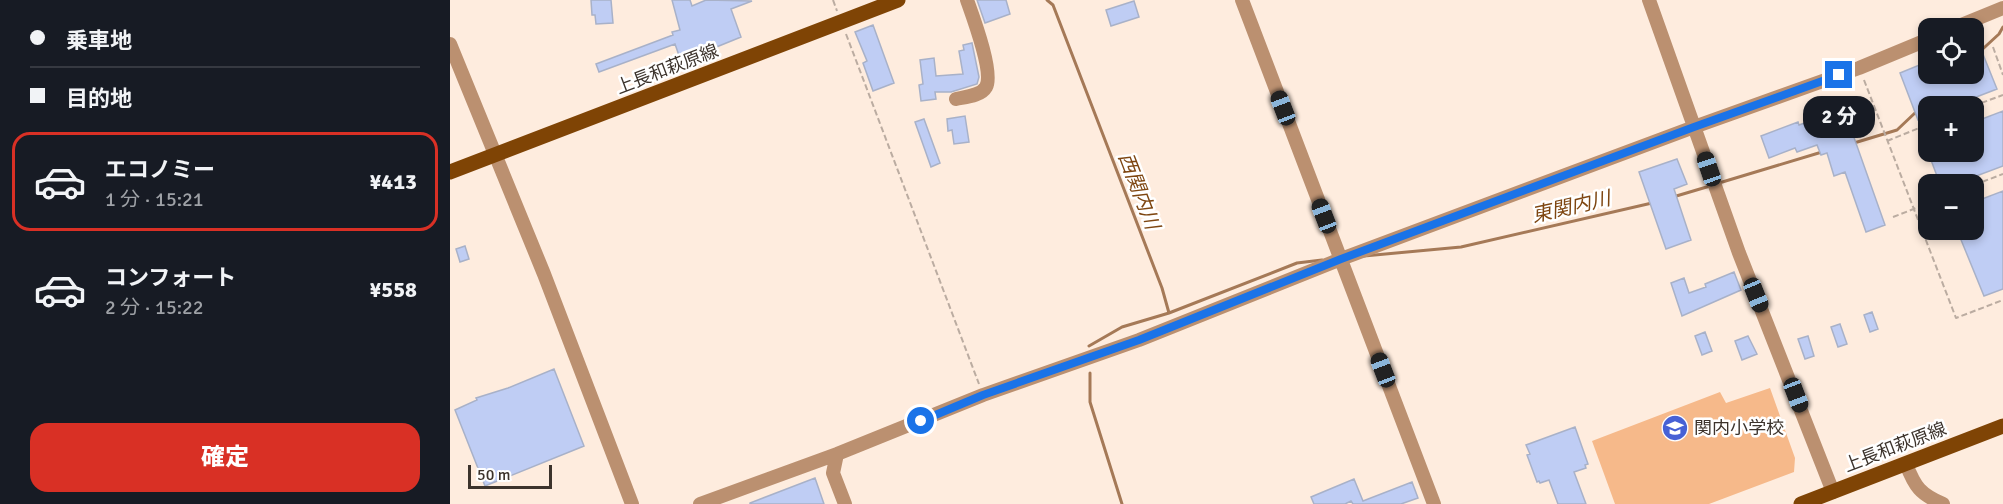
<!DOCTYPE html>
<html lang="ja">
<meta charset="utf-8">
<style>
body{margin:0;font-family:Signika,"Noto Sans JP",sans-serif;background:#20242c;color:#f1f3f6;height:100vh;display:flex;flex-direction:column;font-size:22px;white-space:nowrap}
*{box-sizing:border-box;margin:0}
p{font-size:20px;color:#9ea1a6}
.icon{flex:none;width:33px;height:33px;fill:none;stroke:currentColor;stroke-width:2;stroke-linecap:round;stroke-linejoin:round}
.map{position:relative;flex:1;overflow:hidden}
.panel{display:flex;flex-direction:column;background:#171b24;width:450px}
.panel>*{flex:none}
.hud{display:grid;align-content:center;height:132px;padding:0 30px;background:#171b24}
.controls{position:absolute;left:1468px;top:18px;display:grid;gap:12px}
.controls a{display:grid;place-items:center;width:66px;height:66px;border-radius:12px;background:#171b24;box-shadow:0 3px 9px #0003;font-size:30px}
.scale{position:absolute;left:18px;bottom:15px;width:84px;box-sizing:border-box;padding-left:6px;border:3px solid #3c332c;border-top:0;font-size:16px;line-height:21px;white-space:nowrap;color:#3c332c;-webkit-text-stroke:4px #fff;paint-order:stroke}
.end{position:absolute;width:27px;height:27px;margin:-14px;border:8px solid #1a73e8;background:#fff;box-shadow:0 0 0 3px #fff}
.from{border-radius:50%}
.bubble{position:absolute;height:42px;border-radius:18px;background:#171b24;box-shadow:0 3px 9px #0003;font-size:20px;font-weight:800;line-height:42px;text-align:center}
.car{position:absolute;width:18px;height:36px;margin:-18px -9px;border-radius:8px;box-shadow:0 0 4px 2px #0007;background:linear-gradient(#222 24%,#8ab4d8 0 40%,#222 0 76%,#8ab4d8 0 86%,#222 0)}
.hud b{display:flex;align-items:center;gap:21px;height:57px;font-size:22px}
.hud b+b{border-top:2px solid #363941}
.hud i{width:15px;height:15px;background:#f1f3f6}
ul{padding:0;list-style:none}
li{display:flex;align-items:center;gap:18px;height:99px;margin:0 12px 9px;padding:0 18px;border:3px solid transparent;border-radius:18px}
li div{flex:1}
li b{display:block;font-size:22px}
li em{font-style:normal;font-weight:800}
li.selected{border-color:#d93025}
li>.icon{width:54px;height:54px;stroke-width:1.5}
.primary-button{display:flex;gap:12px;margin-top:auto;padding:12px 30px}
.primary-button a{flex:1;height:69px;border-radius:18px;background:#d93025;color:#fff;font-size:24px;font-weight:800;line-height:69px;text-align:center}
main{display:flex;flex:1;min-height:0}
.map>svg:first-child{display:block}
</style>
<main>
<section class="panel">
<div class="hud">
<b><i class="from"></i>乗車地</b>
<b><i></i>目的地</b>
</div>
<ul>
<li class="selected"><svg class="icon" aria-label="car" viewBox="0 0 24 24"><path d="M5 17H2v-5l4-1 3-4h7l3 4 3 1v5h-3M9 17h6M6 11h13"/><circle cx="7" cy="17" r="2"/><circle cx="17" cy="17" r="2"/></svg><div><b>エコノミー</b><p>1 分 · 15:21</p></div><em>¥413</em></li>
<li><svg class="icon" aria-label="car" viewBox="0 0 24 24"><path d="M5 17H2v-5l4-1 3-4h7l3 4 3 1v5h-3M9 17h6M6 11h13"/><circle cx="7" cy="17" r="2"/><circle cx="17" cy="17" r="2"/></svg><div><b>コンフォート</b><p>2 分 · 15:22</p></div><em>¥558</em></li>
</ul>
<div class="primary-button"><a>確定</a></div>
</section>
<div class="map">
<svg width="1553" height="504" viewBox="0 0 1553 504">
<rect width="100%" height="100%" fill="#feecde"/>
<!-- green -->
<path fill="#f6b98a" d="M1320 388 1345 458 1344 472 1259 504H1165L1142 441 1270 392 1276 403Z"/>
<g fill="none" stroke-linecap="round" stroke-linejoin="round">
<!-- stream -->
<path stroke="#a57957" stroke-width="3" d="M597 0 603 5 712 288 719 313
M1524 57 1549 34 1553 27
M1404 143 1447 130 1466 112
M1269 183 1372 152
M1223 197 1260 186
M914 256 1011 247 1202 203
M639 346 672 327 719 313 847 263 872 260
M640 373V402L672 504"/>
</g>
<!-- building -->
<path fill="#bfcdf4" stroke="#a8b1c8" stroke-width="1.5" d="M141 0H161L163 23 146 24 145 15H142Z
M222 0H240L242 6 256 0 302 1 281 9 291 37 264 48 267 56 233 67 225 44 149 72 146 64 223 35 222 32 230 30Z
M527 0H556L560 14 535 23Z
M684 1 689 17 661 26 656 10Z
M423 25 444 83 423 91 413 63 417 61 405 32Z
M1524 32 1547 89 1503 106H1479V116L1468 120 1450 73 1479 61V74H1524Z
M522 43 529 77 527 84 501 92H485L486 99 471 101 469 85 473 84 470 60 484 58 486 76 513 74 509 51 514 50 513 45Z
M1390 98 1435 225 1416 232 1395 172 1384 176 1377 153 1371 155 1367 145 1347 152 1345 148 1319 158 1311 136 1348 122 1349 125 1374 116 1371 105Z
M1553 111V166L1505 184H1490L1478 152H1524V122Z
M515 116 519 142 504 144 502 130 498 131 497 119Z
M474 119 490 163 481 167 465 122Z
M1227 159 1237 184 1224 189 1241 240 1216 249 1189 172Z
M1553 191V289L1534 296 1507 230H1524V202Z
M15 246 19 259 10 262 6 249Z
M1284 272 1291 290 1232 316 1221 283 1234 278 1239 293 1256 287 1255 284Z
M1422 312 1428 329 1420 332 1414 315Z
M1390 324 1397 344 1388 347 1381 327Z
M1255 332 1262 351 1252 355 1245 336Z
M1298 336 1307 354 1292 360 1285 341Z
M1358 336 1364 356 1355 359 1348 339Z
M104 369 134 446 35 486 5 410 27 400 26 398 58 388Z
M1125 427 1138 464 1135 465 1136 468 1124 472 1136 504H1108L1099 480 1090 483 1089 481 1087 482 1077 455 1080 454 1076 445Z
M365 478 374 504H300V503Z
M904 479 913 501 962 482 968 498 951 504H903L901 501 895 504H864L861 497Z"/>
<g fill="none" stroke-linecap="round" stroke-linejoin="round">
<!-- path -->
<path stroke="#bbaca1" stroke-width="2" stroke-dasharray="6 3" stroke-linecap="butt" d="M383 0 387 11
M396 34 529 384
M1543 47 1553 75
M1414 80 1506 318 1553 300
M1523 106 1553 95
M1437 141 1479 124
M1524 185 1553 174
M1443 217 1479 203"/>
<!-- minor -->
<path stroke="#bb9070" stroke-width="14" d="M792 0 984 504
M1199 0 1289 253 1383 492
M1504 28 1553 8
M0 44 94 274 182 504
M506 99C515 97 531 96 536 87 544 73 523 17 517 0
M387 454 383 473 395 504
M1456 464C1465 487 1470 494 1493 504
M250 504 387 454 533 395 689 340 891 259 1244 127 1409 68 1479 39"/>
<!-- major -->
<path stroke="#7f4405" stroke-width="15" d="M0 172 448 0
M1351 504 1553 426"/>
</g>
<g fill="none" stroke-linecap="round" stroke-linejoin="round">
<!-- route -->
<path stroke="#1a73e8" stroke-width="8" d="M471 421 533 395 689 340 891 259 1244 127 1389 75"/>
</g>
<!-- icons -->
<defs>
<g id="school-disc" transform="scale(1.35)"><circle r="9.5" fill="#4761d5" stroke="#fff"/><path d="M0-5L7-2L0 1L-7-2ZM-4 1L0 2.5L4 1V4Q0 6-4 4Z" fill="#fff"/></g>
</defs>
<g fill-rule="evenodd">
<use href="#school-disc" x="1225" y="428"/>
</g>
<g text-anchor="middle" dominant-baseline="central" stroke-width="5" stroke-linejoin="round" paint-order="stroke">
<!-- street labels -->
<g font-size="18" fill="#3c332c" stroke="#fff">
<text transform="translate(217 69) rotate(-21)">上長和萩原線</text>
<text transform="translate(1445 447) rotate(-21)">上長和萩原線</text>
</g>
<!-- poi labels -->
<g font-size="18" fill="#3c332c" stroke="#fff" text-anchor="start">
<text x="1244" y="428">関内小学校</text>
</g>
<!-- water labels -->
<g font-size="20" font-style="italic" fill="#7e4611" stroke="#fff">
<text transform="translate(689 191) rotate(69)">西関内川</text>
<text transform="translate(1121 207) rotate(-13)">東関内川</text>
</g>
</g>
</svg>
<div class="controls">
<a><svg class="icon" aria-label="locate" viewBox="0 0 24 24"><circle cx="12" cy="12" r="6"/><path d="M12 2v4M12 18v4M2 12h4M18 12h4"/></svg></a>
<a>+</a>
<a>−</a>
</div>
<div class="scale">50 m</div>
<i class="end from" style="left:471px;top:421px"></i>
<i class="end" style="left:1389px;top:75px"></i>
<div class="bubble" style="left:1353px;top:96px;width:72px">2 分</div>
<i class="car" style="left:833px;top:108px;rotate:339deg"></i>
<i class="car" style="left:1259px;top:169px;rotate:341deg"></i>
<i class="car" style="left:874px;top:216px;rotate:339deg"></i>
<i class="car" style="left:1306px;top:295px;rotate:158deg"></i>
<i class="car" style="left:933px;top:370px;rotate:339deg"></i>
<i class="car" style="left:1346px;top:395px;rotate:159deg"></i>
</div>
</main>
